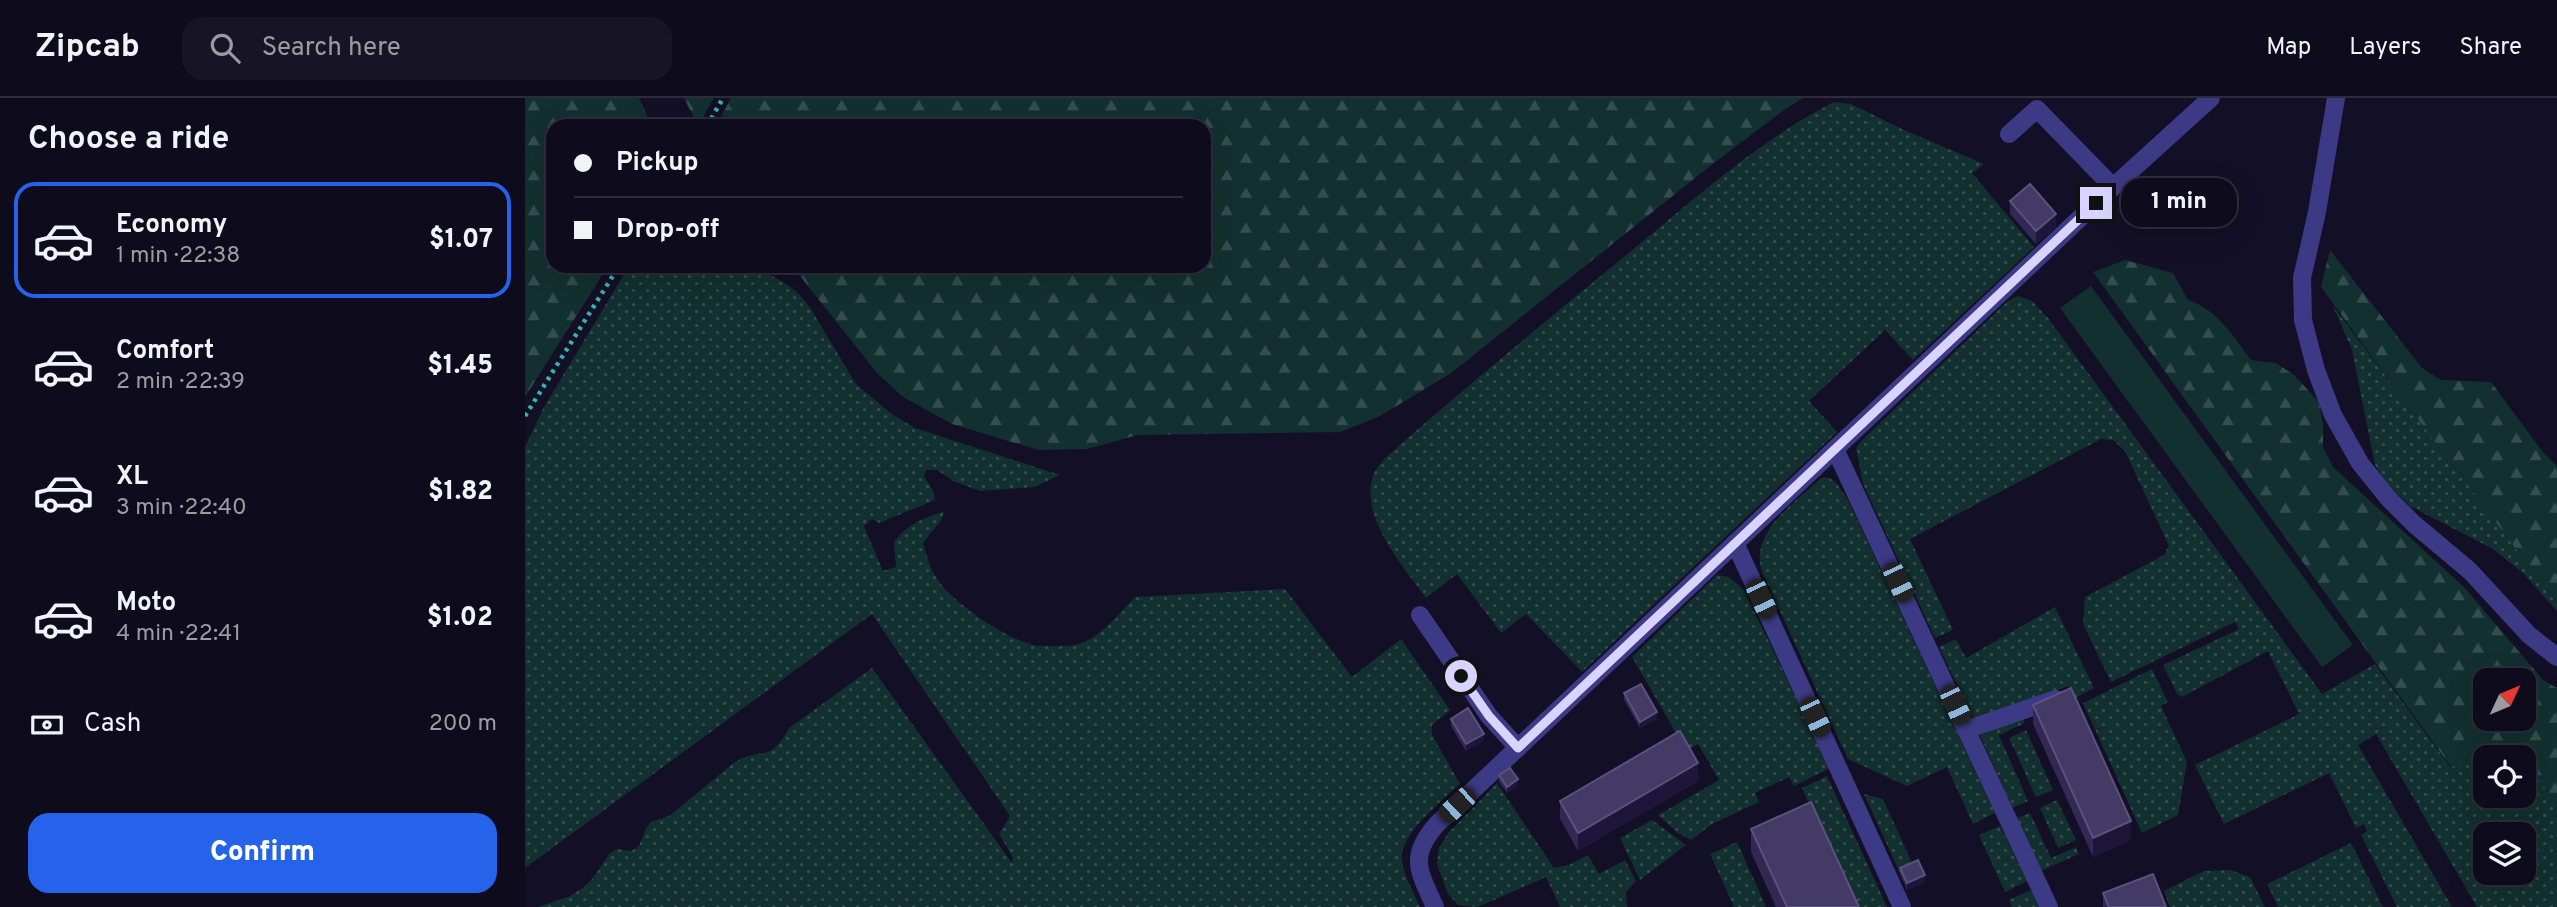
<!DOCTYPE html>
<meta charset="utf-8">
<style>
body{margin:0;font-family:Overpass,sans-serif;background:#171425;color:#f1f3f6;height:100vh;display:flex;flex-direction:column;font-size:26px;white-space:nowrap}
*{box-sizing:border-box;margin:0}
p{font-size:23px;color:#9b9ba3}
.icon{flex:none;width:38px;height:38px;fill:none;stroke:currentColor;stroke-width:2;stroke-linecap:round;stroke-linejoin:round}
.map{position:relative;flex:1;overflow:hidden}
.details{display:flex;flex-direction:column;background:#0e0b1c;width:525px}
.details>*{flex:none}
.banner{position:absolute;left:21px;top:21px;width:665px;height:154px;border-radius:21px;box-shadow:0 7px 28px #0002,0 0 0 2px #2e2b3b;display:grid;align-content:center;height:154px;padding:0 28px;background:#0e0b1c}
.needle{width:46px;rotate:46deg}
.fabs{position:absolute;left:1948px;top:570px;display:grid;gap:14px}
.fabs a{display:grid;place-items:center;width:63px;height:63px;border-radius:14px;background:#0e0b1c;box-shadow:0 7px 28px #0002,0 0 0 2px #2e2b3b;font-size:35px}
.end{position:absolute;width:32px;height:32px;margin:-16px;border:9px solid #d9d4ff;background:#111;box-shadow:0 0 0 4px #111}
.from{border-radius:50%}
.bubble{position:absolute;height:49px;border-radius:21px;background:#0e0b1c;box-shadow:0 7px 28px #0002,0 0 0 2px #2e2b3b;font-size:23px;font-weight:800;line-height:49px;text-align:center}
.car{position:absolute;width:21px;height:42px;margin:-21px -10px;border-radius:9px;box-shadow:0 0 5px 2px #0007;background:linear-gradient(#222 24%,#8ab4d8 0 40%,#222 0 76%,#8ab4d8 0 86%,#222 0)}
.banner b{display:flex;align-items:center;gap:24px;height:66px;font-size:26px}
.banner b+b{border-top:2px solid #2e2b3b}
.banner i{width:18px;height:18px;background:#f1f3f6}
ul{padding:0;list-style:none}
li{display:flex;align-items:center;gap:21px;height:116px;margin:0 14px 10px;padding:0 14px;border:4px solid transparent;border-radius:21px}
li div{flex:1}
li b{display:block;font-size:26px}
li em{font-style:normal;font-weight:800}
li.active{border-color:#2563eb}
li>.icon{width:63px;height:63px;stroke-width:1.5}
h2{padding:0 28px;font-size:32px;line-height:84px}
.pay{display:flex;align-items:center;gap:18px;height:77px;padding:0 28px;font-size:26px}
.pay p{margin-inline-start:auto}
.button{display:flex;gap:14px;margin-top:auto;padding:14px 28px}
.button a{flex:1;height:80px;border-radius:21px;background:#2563eb;color:#fff;font-size:28px;font-weight:800;line-height:80px;text-align:center}
header{display:flex;align-items:center;gap:42px;box-sizing:border-box;height:98px;padding:0 35px;background:#0e0b1c;border-bottom:2px solid #2e2b3b}
header strong{font-size:33px}
nav{display:flex;gap:38px;margin-inline-start:auto;font-size:24px}
.search{width:490px;height:63px;background:#171425;display:flex;align-items:center;gap:18px;box-sizing:border-box;padding:0 24px;border-radius:21px;color:#9b9ba3;font-size:26px}
main{display:flex;flex:1;min-height:0}
.map>svg:first-child{display:block}
</style>
<header>
<strong>Zipcab</strong>
<div class="search"><svg class="icon" aria-label="search" viewBox="0 0 24 24"><circle cx="10" cy="10" r="6"/><path d="M15 15l6 6"/></svg>Search here</div>
<nav><a>Map</a><a>Layers</a><a>Share</a></nav>
</header>
<main>
<section class="details">
<h2>Choose a ride</h2>
<ul>
<li class="active"><svg class="icon" aria-label="car" viewBox="0 0 24 24"><path d="M5 17H2v-5l4-1 3-4h7l3 4 3 1v5h-3M9 17h6M6 11h13"/><circle cx="7" cy="17" r="2"/><circle cx="17" cy="17" r="2"/></svg><div><b>Economy</b><p>1 min · 22:38</p></div><em>$1.07</em></li>
<li><svg class="icon" aria-label="car" viewBox="0 0 24 24"><path d="M5 17H2v-5l4-1 3-4h7l3 4 3 1v5h-3M9 17h6M6 11h13"/><circle cx="7" cy="17" r="2"/><circle cx="17" cy="17" r="2"/></svg><div><b>Comfort</b><p>2 min · 22:39</p></div><em>$1.45</em></li>
<li><svg class="icon" aria-label="car" viewBox="0 0 24 24"><path d="M5 17H2v-5l4-1 3-4h7l3 4 3 1v5h-3M9 17h6M6 11h13"/><circle cx="7" cy="17" r="2"/><circle cx="17" cy="17" r="2"/></svg><div><b>XL</b><p>3 min · 22:40</p></div><em>$1.82</em></li>
<li><svg class="icon" aria-label="car" viewBox="0 0 24 24"><path d="M5 17H2v-5l4-1 3-4h7l3 4 3 1v5h-3M9 17h6M6 11h13"/><circle cx="7" cy="17" r="2"/><circle cx="17" cy="17" r="2"/></svg><div><b>Moto</b><p>4 min · 22:41</p></div><em>$1.02</em></li>
</ul>
<div class="pay"><svg class="icon" aria-label="cash" viewBox="0 0 24 24"><path d="M3 7h18v10H3z"/><circle cx="12" cy="12" r="2"/></svg>Cash<p>200 m</p></div>
<div class="button"><a>Confirm</a></div>
</section>
<div class="map">
<svg width="2032" height="809" viewBox="0 0 2032 809">
<defs>
<pattern id="grass-dots" width="8" height="8" patternUnits="userSpaceOnUse" patternTransform="scale(1.75)"><rect width="8" height="8" fill="#12302f"/><path d="M2 2h.1M6 6h.1" fill="none" stroke="#344d4e" stroke-width="1.8" stroke-linecap="round"/></pattern>
<pattern id="forest-firs" width="22" height="20" patternUnits="userSpaceOnUse" patternTransform="scale(1.75)"><rect width="22" height="20" fill="#12302f"/><path d="M5 1l3.5 6h-7zM16 11l3.5 6h-7z" fill="#344d4e"/></pattern>
</defs>
<rect width="100%" height="100%" fill="#130f26"/>
<!-- grass -->
<path fill="url(#grass-dots)" fill-rule="evenodd" d="M1309 4 1326 6 1379 32 1459 66 1447 75 1509 149 1388 262 1360 232 1284 303 1312 334 1057 574 1001 516 976 535 932 476 901 500C879 469 832 417 849 375 851 371 856 366 859 361 941 288 1026 219 1111 149 1174 97 1236 41 1309 4Z
M104 168H226L255 182 271 193 284 208 331 286 368 317 390 330 535 377 510 389 455 393 428 383 412 372H401L399 378 408 393 410 402 354 425 347 421 339 428 358 473 371 469 369 444C382 427 398 419 419 414L417 421 398 445C402 460 406 473 415 485 430 506 483 542 509 547 518 549 549 549 557 545 579 536 594 515 610 499L760 491 827 579 876 541 925 612 907 627V637L935 686C918 703 873 736 877 763 879 778 889 795 895 809H12L43 799 59 789 68 780 85 755 92 751 106 753 114 748 121 730 126 724 144 718 210 664C238 648 245 666 264 630L347 570 487 765 488 760 474 736 485 718 347 516 0 770V349L19 309Z
M1493 198 1507 203 1523 220 1797 596 1850 566 1925 669 1960 663V698H1998L1999 661 2032 706V809H1952L1851 636 1833 647 1927 809H1872L1836 737 1842 733 1839 726 1831 730 1804 675 1699 726 1670 667 1774 616 1743 553 1657 599 1652 596 1638 567 1714 531 1710 524 1586 584 1558 526 1560 499 1639 457 1644 448 1600 353 1588 342 1576 341 1385 441 1428 532 1410 540 1338 386 1331 350 1335 344 1483 203ZM1960 737H1998V775H1960Z
M1808 208 2032 505V513L1999 476 1968 451 1885 408 1861 385 1850 367 1827 252Z
M1300 379C1312 381 1318 395 1324 404L1470 715 1448 726 1422 669 1382 688 1323 661 1238 476C1222 435 1269 406 1295 381Z
M1192 477 1204 479 1219 492 1305 670 1269 688 1264 679 1230 695 1234 704 1187 726 1166 742 1153 735 1133 717 1194 682 1173 646 1161 652 1107 559Z
M1530 509 1569 590 1550 600 1544 588 1448 621 1414 549 1431 541 1441 560Z
M1627 571 1643 604 1636 608 1662 664 1653 717 1617 735 1558 605Z
M1498 621 1500 625 1474 637 1503 703 1487 710 1455 637Z
M1501 632 1528 692 1511 699 1484 640Z
M1302 678 1362 809H1331L1277 690Z
M972 685 1029 770 1044 767 1063 757 1074 776 1100 762 1111 783 1101 794 1102 809H1035L1021 779 953 809 933 807 923 796 912 766 914 750 924 734Z
M1339 696 1358 701 1389 769 1375 775Z
M1532 702 1551 742 1533 750 1515 710Z
M1505 715 1526 760 1551 749 1554 756 1516 773 1492 720Z
M1127 722 1161 747 1115 782 1095 740Z
M1475 728 1502 783 1480 794 1454 737Z
M1212 744 1241 809H1209L1185 756Z
M1826 745 1858 809H1753L1742 786Z
M1705 772 1725 779 1740 809H1645L1639 793 1679 773Z
M1506 792 1514 809H1487L1484 802Z"/>
<!-- forest -->
<path fill="url(#forest-firs)" fill-rule="evenodd" d="M0 0H114L127 28H28V168H83L0 299Z
M159 0H189L173 28Z
M206 0H1278L1259 12 1185 68 925 276 853 319 815 334 613 337 562 351 513 352 427 326 378 299 352 275 267 168H679V28H191Z
M1805 152 1897 270 1916 282 1966 284 2017 353 2032 368V505L1886 312 1796 189Z
M1600 162 1648 175 1663 202C1692 211 1709 239 1726 262L1751 265 1769 277 1794 304 1798 326V349L1808 369 1940 490 2018 582 2032 590V706L1995 657 1960 660V663L1926 669 1568 174ZM1960 583H1998V621H1960Z"/>
<!-- garden -->
<path fill="#12302f" d="M1566 188 1828 547 1797 569 1535 210Z"/>
<g fill="none" stroke-linecap="round" stroke-linejoin="round">
<!-- path -->
<path stroke="#2fb8b0" stroke-width="4.5" stroke-dasharray="3.5 5" stroke-linecap="butt" d="M182 28 198 0
M0 318 94 168"/>
<!-- service -->
<path stroke="#3d3a85" stroke-width="18" d="M1484 36 1512 11 1588 89
M1310 351 1524 809
M1210 445 1377 809
M895 517 964 618 993 650
M1441 632 1531 601"/>
<!-- minor -->
<path stroke="#3d3a85" stroke-width="18" d="M1811 0 1792 114 1777 180 1778 222 1791 272 1808 317 1835 365 1863 400 1889 426 1945 473 2004 537 2032 559
M910 809C894 773 883 759 912 726L1588 89 1686 0"/>
</g>
<!-- wall -->
<path fill="#312854" d="M1485 103 1531 129 1511 146 1485 116Z
M1099 595 1132 621 1115 630 1099 602Z
M1508 607 1606 742 1568 759 1508 626Z
M926 621 959 643 941 653 926 628Z
M974 677 993 688 982 695 974 684Z
M1173 683 1053 753 1035 721V703Z
M1226 731 1334 809H1251L1226 754Z
M1375 770 1400 784 1382 792 1375 776Z
M1578 795 1641 809H1578Z"/>
<!-- shaded-wall -->
<path fill="#1d163a" d="M1531 116V129L1511 146V133Z
M1132 614V621L1115 630V624Z
M959 636V643L941 653V646Z
M1173 665V683L1053 753V735Z
M993 681V688L982 695V689Z
M1606 723V742L1568 759V740Z
M1400 777V784L1382 792V785Z"/>
<!-- building -->
<path fill="#433a66" stroke="#5a527e" stroke-width="2" d="M1505 86 1531 116 1511 133 1485 103Z
M1116 586 1132 614 1115 624 1099 595Z
M1546 590 1606 723 1568 740 1508 607Z
M943 610 959 636 941 646 926 621Z
M1155 633 1173 665 1053 735 1035 703Z
M985 670 993 681 982 689 974 677Z
M1286 704 1334 809H1262L1226 731Z
M1393 762 1400 777 1382 785 1375 770Z
M1628 776 1641 809H1584L1578 795Z"/>
<g fill="none" stroke-linecap="round" stroke-linejoin="round">
<!-- route -->
<path stroke="#d9d4ff" stroke-width="9" d="M936 578 964 618 993 650 1571 105"/>
</g>
</svg>
<div class="fabs">
<a><svg class="needle" viewBox="-14 -14 28 28"><path d="M0-13l5 13h-10z" fill="#e53935"/><path d="M0 13l5-13h-10z" fill="#9b9ba3"/></svg></a>
<a><svg class="icon" aria-label="locate" viewBox="0 0 24 24"><circle cx="12" cy="12" r="6"/><path d="M12 2v4M12 18v4M2 12h4M18 12h4"/></svg></a>
<a><svg class="icon" aria-label="layers" viewBox="0 0 24 24"><path d="M12 4l9 5-9 5-9-5zM3 14l9 5 9-5"/></svg></a>
</div>
<i class="end from" style="left:936px;top:578px"></i>
<i class="end" style="left:1571px;top:105px"></i>
<div class="bubble" style="left:1596px;top:80px;width:116px">1 min</div>
<i class="car" style="left:1373px;top:484px;rotate:155deg"></i>
<i class="car" style="left:1236px;top:501px;rotate:155deg"></i>
<i class="car" style="left:1430px;top:607px;rotate:155deg"></i>
<i class="car" style="left:1290px;top:619px;rotate:155deg"></i>
<i class="car" style="left:932px;top:707px;rotate:227deg"></i>
<div class="banner">
<b><i class="from"></i>Pickup</b>
<b><i></i>Drop-off</b>
</div>
</div>
</main>
